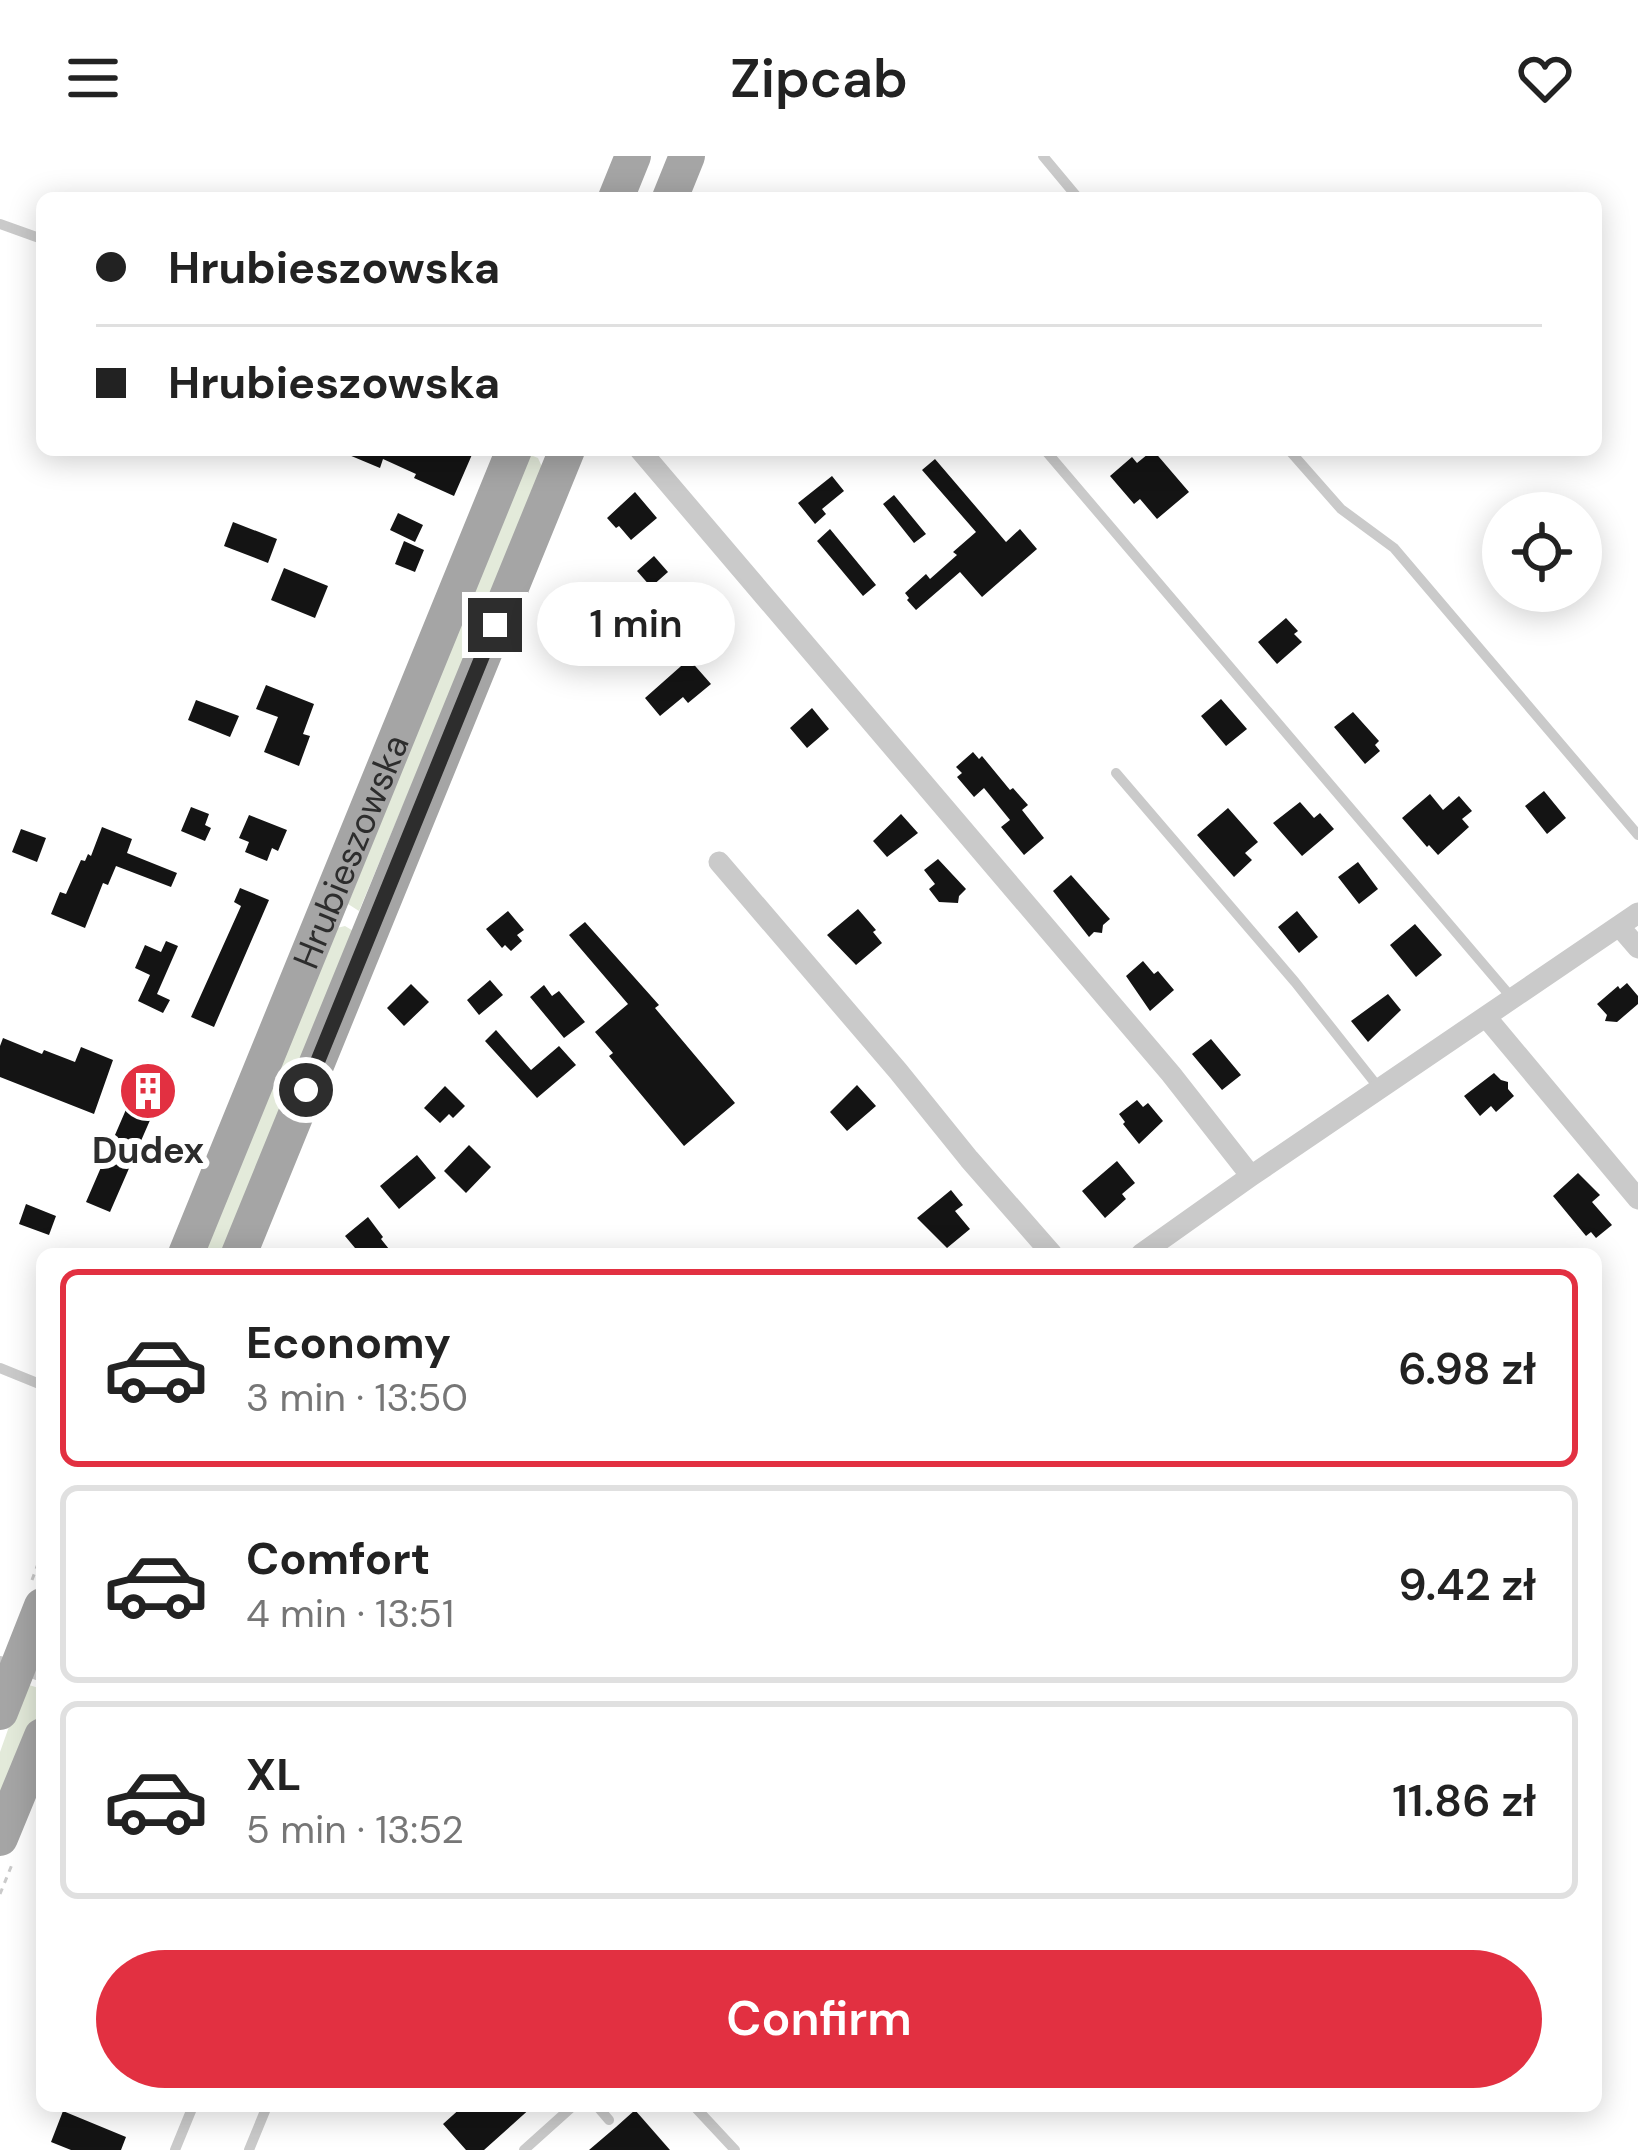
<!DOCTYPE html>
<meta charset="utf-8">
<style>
body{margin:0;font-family:"DM Sans",sans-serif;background:#f6f6f6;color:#222;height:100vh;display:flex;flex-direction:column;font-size:45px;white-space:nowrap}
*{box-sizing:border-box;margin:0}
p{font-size:39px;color:#767676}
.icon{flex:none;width:66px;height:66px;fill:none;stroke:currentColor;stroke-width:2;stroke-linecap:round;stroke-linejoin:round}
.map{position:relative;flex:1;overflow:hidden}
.side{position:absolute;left:36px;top:1092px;width:1566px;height:864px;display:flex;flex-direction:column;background:#fff;border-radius:18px;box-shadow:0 6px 30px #0003}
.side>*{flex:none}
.guide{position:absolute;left:36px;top:36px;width:1566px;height:264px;border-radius:18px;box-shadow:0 6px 30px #0003;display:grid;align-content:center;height:264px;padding:0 60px;background:#fff}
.buttons{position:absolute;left:1482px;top:336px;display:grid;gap:24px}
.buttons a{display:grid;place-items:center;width:120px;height:120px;border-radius:50%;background:#fff;box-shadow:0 6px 30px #0003;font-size:60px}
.end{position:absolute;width:54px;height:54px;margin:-27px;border:15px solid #2d2d2d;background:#fff;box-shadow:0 0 0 6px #fff}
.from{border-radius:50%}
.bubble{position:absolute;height:84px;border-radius:42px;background:#fff;box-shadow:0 6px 30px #0003;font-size:39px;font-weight:600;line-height:84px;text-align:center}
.guide b{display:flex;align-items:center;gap:42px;height:114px;font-size:45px}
.guide b+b{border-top:3px solid #e0e0e0}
.guide i{width:30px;height:30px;background:#222}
ul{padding:21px 0 0;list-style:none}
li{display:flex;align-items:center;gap:36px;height:198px;margin:0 24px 18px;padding:0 36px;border:6px solid #e0e0e0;border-radius:18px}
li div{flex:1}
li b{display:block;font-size:45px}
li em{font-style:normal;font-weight:600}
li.current{border-color:#e23041}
li>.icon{width:108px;height:108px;stroke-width:1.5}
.action{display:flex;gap:24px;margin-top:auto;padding:24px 60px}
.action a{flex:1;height:138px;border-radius:72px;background:#e23041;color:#fff;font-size:48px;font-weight:600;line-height:138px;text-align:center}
header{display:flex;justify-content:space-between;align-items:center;height:156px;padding:0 60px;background:#fff;font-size:54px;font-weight:600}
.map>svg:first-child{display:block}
</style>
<header><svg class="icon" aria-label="menu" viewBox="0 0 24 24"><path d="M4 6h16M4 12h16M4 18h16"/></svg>Zipcab<svg class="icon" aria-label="heart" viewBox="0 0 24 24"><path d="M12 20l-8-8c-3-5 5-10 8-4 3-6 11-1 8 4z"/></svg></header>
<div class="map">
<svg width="1638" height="1994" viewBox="0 0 1638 1994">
<rect width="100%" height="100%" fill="#fff"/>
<!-- green -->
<path fill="#e3eada" d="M528 298 538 302 543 313 359 755 348 748Z
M345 770 355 776 229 1098H201L337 772Z
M29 1529 42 1533V1555L0 1657V1596L22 1534Z"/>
<!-- building -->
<path fill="#141414" d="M337 294H474L454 340 414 322 416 318 383 303 380 312Z
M1153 294 1189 336 1157 363 1140 343 1134 348 1110 320 1132 301 1137 307Z
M935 303 1006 386 1020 373 1037 393 982 441 960 416 916 454 907 444 909 442 905 437 926 418 930 423 957 399 953 396 976 376 922 314Z
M832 320 844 335 822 353 826 358 815 368 798 347Z
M635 336 657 362 631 384 619 370 616 372 607 362Z
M894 339 926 378 914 387 883 348Z
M398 357 423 369 415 386 390 374Z
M233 366 277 383 268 407 224 390Z
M830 373 876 429 863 440 817 385Z
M404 385 424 394 415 416 395 408Z
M654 400 668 416 651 431 637 415Z
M284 412 328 430 315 462 271 444Z
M616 446 641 473 619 493 595 466Z
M1286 462 1298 475 1294 478 1302 486 1277 508 1258 486Z
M689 503 711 528 688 547 683 541 660 560 645 542Z
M266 529 314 548 303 578 310 580 299 610 264 596 278 561 256 553Z
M1221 543 1247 573 1226 590 1201 560Z
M196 544 239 560 230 581 188 564Z
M812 552 829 573 807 592 790 572Z
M1353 556 1379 585 1375 589 1380 595 1365 608 1334 571Z
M973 596 979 603 982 600 1010 634 1013 632 1028 649 1022 654 1044 682 1024 699 1001 671 1010 664 984 632 974 641 957 621 962 617 956 611Z
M1544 635 1566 662 1547 678 1525 650Z
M1430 638 1443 654 1459 640 1472 655 1462 663 1469 671 1438 699 1429 689 1427 691 1402 662Z
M1300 646 1314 662 1320 657 1334 673 1302 700 1273 667Z
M191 651 209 658 205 669 211 672 205 685 181 675Z
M1228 652 1258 686 1245 697 1252 704 1234 721 1197 679Z
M901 658 918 677 887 701 873 685Z
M249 659 287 674 278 695 272 692 267 705 245 696 249 686 239 682Z
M102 671 132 683 127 697 177 717 171 731 116 710 108 729 103 727 85 772 51 758 60 736 66 738 81 704 85 705 88 698 91 700Z
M21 673 46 682 37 706 12 696Z
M938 703 966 733 959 740 958 747 939 746 929 733 935 728 924 714Z
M1358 706 1378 733 1359 748 1338 721Z
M1071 719 1110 763 1103 769 1102 777 1094 776 1089 781 1053 735Z
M240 732 269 744 214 871 191 861 241 750 234 746Z
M858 753 876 774 873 776 882 787 856 809 827 779Z
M508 755 524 774 517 779 522 785 511 795 505 789 502 792 486 773Z
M1297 755 1318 781 1299 797 1278 771Z
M585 766 659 849 655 852 735 947 684 990 609 900 613 897 595 876 628 848 569 779Z
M1415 768 1442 799 1416 821 1390 789Z
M166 785 178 790 157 838 170 844 163 857 138 845 150 819 135 812 145 789 161 796Z
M1143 805 1154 818 1158 815 1174 834 1150 855 1126 820Z
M490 824 503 839 479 859 467 844Z
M1627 827 1638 840V848L1617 866 1605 865 1607 859 1597 848 1618 830 1620 833Z
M411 828 429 846 404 870 387 852Z
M544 829 552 840 559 835 585 866 564 882 530 841Z
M1388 838 1401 854 1368 886 1351 865Z
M496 874 531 914 559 890 576 909 537 942 485 885Z
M3 882 42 898 44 894 75 906 81 891 113 904 94 958 0 921V890Z
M1211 883 1241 919 1222 934 1192 898Z
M147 905 171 916 110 1056 86 1046Z
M1494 917 1501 924 1508 926V933L1514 940 1496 956 1491 950 1480 960 1464 940Z
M857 929 876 950 847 975 830 956Z
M445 930 465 950 453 962 449 958 440 967 424 952Z
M1137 944 1143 951 1148 947 1163 965 1139 988 1123 968 1125 966 1119 958Z
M469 989 491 1011 466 1037 444 1015Z
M417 999 436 1022 399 1053 380 1030Z
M1117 1005 1135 1027 1122 1038 1126 1043 1105 1062 1082 1035Z
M1578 1017 1600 1039 1592 1046 1612 1069 1596 1082 1591 1076 1586 1080 1553 1040Z
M951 1034 963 1049 955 1055 970 1073 947 1092 917 1062Z
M26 1048 56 1060 49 1079 19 1068Z
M368 1061 383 1081 381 1083 393 1098H360L345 1080Z
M463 1950H533L484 1994H466L443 1968Z
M635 1954 670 1994H589L616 1971Z
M63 1955 126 1981 121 1994H71L51 1986Z"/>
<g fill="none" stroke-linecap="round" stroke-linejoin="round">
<!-- path -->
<path stroke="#cacaca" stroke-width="3" stroke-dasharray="6 6" stroke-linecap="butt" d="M32 1424 42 1397
M0 1738 13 1706"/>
<!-- lane -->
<path stroke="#cacaca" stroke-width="10" d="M1043 0 1078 42
M0 68 42 83
M1045 294 1512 842
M1289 294 1341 353 1394 392 1638 679
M1116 617 1295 826 1379 932
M0 1212 42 1229
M0 1505 42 1521
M597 1950 609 1964
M694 1950 735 1994
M175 1994 193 1950
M249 1994 267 1950
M524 1994 573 1950"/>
<!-- street -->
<path stroke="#cacaca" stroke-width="21" d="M640 294 1171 918 1251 1020
M719 706 898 915 969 1003 1052 1098
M1619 770 1638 792
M1486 861 1638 1043
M1141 1098 1251 1020 1638 757"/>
<!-- primary -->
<g stroke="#a5a5a5" stroke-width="36">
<path d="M616 42 633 0"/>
<path d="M670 42 687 0"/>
<path id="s1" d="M186 1098 514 294"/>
<path d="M239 1098 567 294"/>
<path d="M0 1556 42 1450"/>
<path d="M0 1682 42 1580"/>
</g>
</g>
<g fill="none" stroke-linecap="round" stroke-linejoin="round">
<!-- route -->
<path stroke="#2d2d2d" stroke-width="15" d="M306 934 495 469"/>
</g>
<!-- icons -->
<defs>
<g id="building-disc" transform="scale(3)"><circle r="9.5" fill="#e23041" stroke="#fff"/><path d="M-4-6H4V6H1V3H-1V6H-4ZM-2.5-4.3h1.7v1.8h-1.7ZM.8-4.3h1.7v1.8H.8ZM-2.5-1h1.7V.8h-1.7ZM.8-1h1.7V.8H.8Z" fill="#fff"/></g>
</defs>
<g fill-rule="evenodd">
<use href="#building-disc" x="148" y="935"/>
</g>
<g text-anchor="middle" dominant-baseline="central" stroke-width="12" stroke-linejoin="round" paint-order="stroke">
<!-- street labels -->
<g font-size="36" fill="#2d2d2d" stroke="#fff">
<text stroke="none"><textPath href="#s1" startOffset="435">Hrubieszowska</textPath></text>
</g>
<!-- poi labels -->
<g font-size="36" font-weight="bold" fill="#2d2d2d" stroke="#fff">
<text x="148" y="994">Dudex</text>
</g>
</g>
</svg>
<div class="buttons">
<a><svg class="icon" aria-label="locate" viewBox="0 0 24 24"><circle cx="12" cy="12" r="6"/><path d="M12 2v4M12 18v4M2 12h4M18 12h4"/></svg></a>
</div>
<i class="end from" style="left:306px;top:934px"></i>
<i class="end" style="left:495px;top:469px"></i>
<div class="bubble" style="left:537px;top:426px;width:198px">1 min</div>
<div class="guide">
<b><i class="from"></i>Hrubieszowska</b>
<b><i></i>Hrubieszowska</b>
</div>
<section class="side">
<ul>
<li class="current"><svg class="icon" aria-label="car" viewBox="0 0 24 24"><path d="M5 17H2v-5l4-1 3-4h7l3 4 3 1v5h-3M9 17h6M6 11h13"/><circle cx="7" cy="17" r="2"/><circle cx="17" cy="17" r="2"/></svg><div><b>Economy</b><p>3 min · 13:50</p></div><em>6.98 zł</em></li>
<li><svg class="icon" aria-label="car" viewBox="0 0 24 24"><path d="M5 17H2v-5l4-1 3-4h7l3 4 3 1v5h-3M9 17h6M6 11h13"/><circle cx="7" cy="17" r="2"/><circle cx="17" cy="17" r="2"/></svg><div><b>Comfort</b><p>4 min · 13:51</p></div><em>9.42 zł</em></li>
<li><svg class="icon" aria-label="car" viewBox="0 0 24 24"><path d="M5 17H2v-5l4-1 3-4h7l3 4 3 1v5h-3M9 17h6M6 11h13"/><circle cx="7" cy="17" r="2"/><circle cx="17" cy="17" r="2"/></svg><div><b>XL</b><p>5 min · 13:52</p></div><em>11.86 zł</em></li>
</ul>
<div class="action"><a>Confirm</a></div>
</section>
</div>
